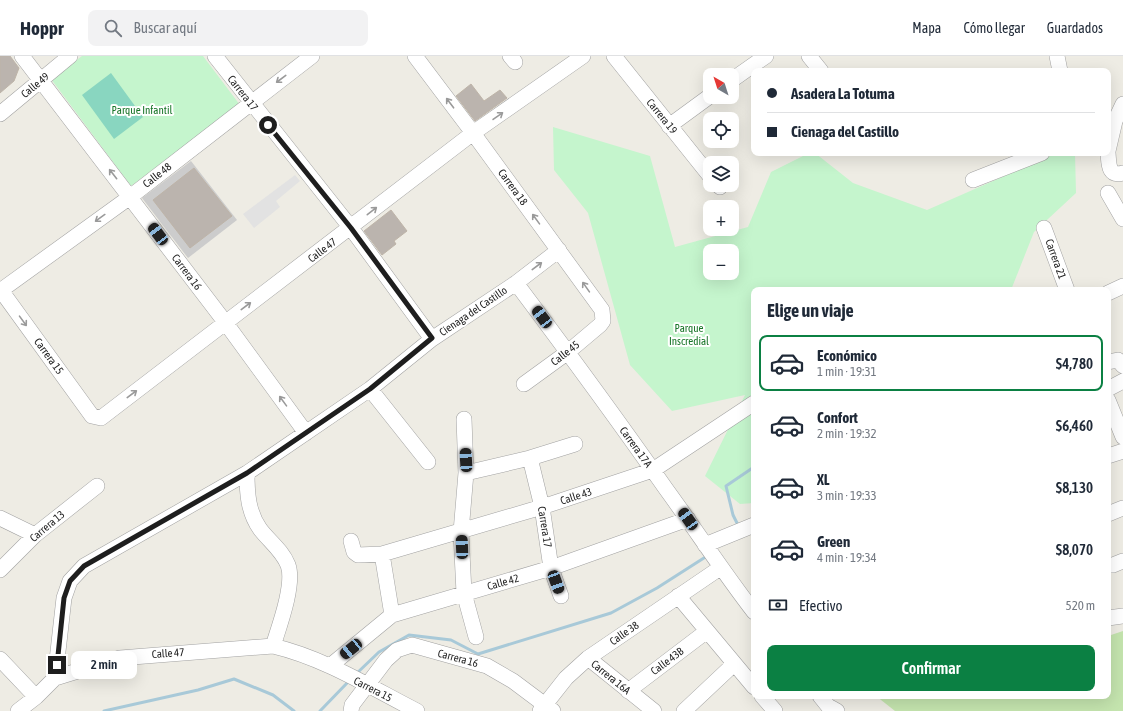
<!DOCTYPE html>
<html lang="es">
<meta charset="utf-8">
<style>
body{margin:0;font-family:"Asap Condensed",sans-serif;background:#f2f2f3;color:#1f2937;height:100vh;display:flex;flex-direction:column;font-size:15px;white-space:nowrap}
*{box-sizing:border-box;margin:0}
p{font-size:13px;color:#747a83}
.icon{flex:none;width:22px;height:22px;fill:none;stroke:currentColor;stroke-width:2;stroke-linecap:round;stroke-linejoin:round}
.map{position:relative;flex:1;overflow:hidden}
.drawer{position:absolute;left:751px;top:231px;width:360px;height:412px;display:flex;flex-direction:column;background:#fff;border-radius:8px;box-shadow:0 4px 16px #0002}
.drawer>*{flex:none}
.banner{position:absolute;left:751px;top:12px;width:360px;height:88px;border-radius:8px;box-shadow:0 4px 16px #0002;display:grid;align-content:center;height:88px;padding:0 16px;background:#fff}
.needle{width:26px;rotate:321deg}
.fabs{position:absolute;left:703px;top:12px;display:grid;gap:8px}
.fabs a{display:grid;place-items:center;width:36px;height:36px;border-radius:8px;background:#fff;box-shadow:0 4px 16px #0002;font-size:20px}
.end{position:absolute;width:18px;height:18px;margin:-9px;border:5px solid #1e1e1e;background:#fff;box-shadow:0 0 0 2px #fff}
.from{border-radius:50%}
.bubble{position:absolute;height:28px;border-radius:8px;background:#fff;box-shadow:0 4px 16px #0002;font-size:13px;font-weight:600;line-height:28px;text-align:center}
.car{position:absolute;width:12px;height:24px;margin:-12px -6px;border-radius:5px;box-shadow:0 0 3px 1px #0007;background:linear-gradient(#222 24%,#8ab4d8 0 40%,#222 0 76%,#8ab4d8 0 86%,#222 0)}
.banner b{display:flex;align-items:center;gap:14px;height:38px;font-size:15px}
.banner b+b{border-top:1px solid #e0e1e3}
.banner i{width:10px;height:10px;background:#1f2937}
ul{padding:0;list-style:none}
li{display:flex;align-items:center;gap:12px;height:56px;margin:0 8px 6px;padding:0 8px;border:2px solid transparent;border-radius:8px}
li div{flex:1}
li b{display:block;font-size:15px}
li em{font-style:normal;font-weight:600}
li.active{border-color:#0b8043}
li>.icon{width:36px;height:36px;stroke-width:1.5}
h2{padding:0 16px;font-size:18px;line-height:48px}
.pay{display:flex;align-items:center;gap:10px;height:44px;padding:0 16px;font-size:15px}
.pay p{margin-inline-start:auto}
.primary-button{display:flex;gap:8px;margin-top:auto;padding:8px 16px}
.primary-button a{flex:1;height:46px;border-radius:8px;background:#0b8043;color:#fff;font-size:16px;font-weight:600;line-height:46px;text-align:center}
header{display:flex;align-items:center;gap:24px;box-sizing:border-box;height:56px;padding:0 20px;background:#fff;border-bottom:1px solid #e0e1e3}
header strong{font-size:19px}
nav{display:flex;gap:22px;margin-inline-start:auto;font-size:14px}
.search{width:280px;height:36px;background:#f2f2f3;display:flex;align-items:center;gap:10px;box-sizing:border-box;padding:0 14px;border-radius:8px;color:#747a83;font-size:15px}
.map>svg:first-child{display:block}
</style>
<header>
<strong>Hoppr</strong>
<div class="search"><svg class="icon" aria-label="search" viewBox="0 0 24 24"><circle cx="10" cy="10" r="6"/><path d="M15 15l6 6"/></svg>Buscar aquí</div>
<nav><a>Mapa</a><a>Cómo llegar</a><a>Guardados</a></nav>
</header>
<div class="map">
<svg width="1123" height="655" viewBox="0 0 1123 655">
<rect width="100%" height="100%" fill="#eeece4"/>
<!-- religious -->
<path fill="#ccc" d="M191 105 237 164 188 202 142 142Z"/>
<!-- grass -->
<path fill="#c4e4ae" d="M1123 575V655H895L876 640H1108V580Z"/>
<!-- park -->
<path fill="#c5f5cd" fill-rule="evenodd" d="M82 0H203L240 49 131 130 51 23Z
M553 71 650 100 675 191 748 171 771 116 809 97H815L853 127 927 154 1057 97H1075L1076 137 1034 176 1011 234H754V447L740 448 705 420 745 339 672 355 630 309 588 157 554 114ZM710 195H732V217H710Z"/>
<!-- pitch -->
<path fill="#89d6c0" d="M111 17 143 61 114 83 82 39Z"/>
<!-- parking -->
<path fill="#e2e2e2" d="M295 119 300 125 276 145 280 151 254 172 243 158Z"/>
<g fill="none" stroke-linecap="round" stroke-linejoin="round">
<!-- stream -->
<path stroke="#a8c9d8" stroke-width="3" d="M738 469 733 459 726 430 754 411
M356 618 379 596 409 579 451 584 478 598 611 557 657 532 707 500
M104 655 198 634 234 623 273 639 294 655
M320 655 349 625"/>
</g>
<!-- building -->
<path fill="#bbb4ae" stroke="#beb4a8" d="M0 0H10L19 12 14 25 0 37Z
M471 28 484 45 500 34 507 42 475 65 456 40Z
M194 112 232 160 190 192 153 144Z
M391 154 407 175 394 185 396 188 382 199 364 175Z"/>
<g fill="none" stroke-linecap="round" stroke-linejoin="round">
<!-- minor casing -->
<g stroke="#a2a2a2" stroke-width="16">
<path id="minor" d="M22 0 225 266 306 377
M215 0 351 172 432 283
M415 0 473 77 602 254 603 265 600 269 568 296 524 328
M510 0 515 6
M614 0 710 120
M809 0 821 15
M1057 0 1060 15
M732 24 766 0
M0 58 70 0
M669 70 710 40
M1108 95 1115 65 1123 48
M1108 97C1109 108 1108 121 1123 117
M973 124 1042 97
M718 129 720 131
M1108 137 1123 163
M1044 172 1067 234
M516 227C567 295 617 363 666 433 696 474 723 516 754 556
M0 233 92 360 101 362 473 77 583 0
M0 235 130 141 312 0
M1108 237 1123 230
M1108 306 1118 304 1123 310
M370 333 428 406
M1108 333 1123 325
M1108 344 1123 381
M464 363 466 417 461 476 464 537 476 581
M1108 400 1123 395
M530 402 542 451 551 512 561 540
M247 417C247 437 248 456 260 473 269 485 282 494 288 509 295 528 279 571 273 590
M466 417 530 402 575 388
M1108 458 1123 452
M0 462 35 479
M351 485 354 496 358 499 382 498 542 451 653 414 754 347
M705 489 754 469
M382 498 392 559
M1113 509 1123 505
M0 514 35 479 97 430
M678 540 754 631
M1108 562 1123 560
M588 602 654 655
M0 603 36 641
M330 610 392 559 551 512 688 463
M55 622 64 542 70 525 84 510 247 417 370 333 432 283 516 227 559 194
M628 635 707 575
M762 640 775 655
M820 640 828 650 837 655
M18 655 36 641 55 622 120 602 273 590C324 602 370 631 417 655
M351 655 352 649 386 604 397 594 412 589 487 610 513 625 553 655
M540 655 566 622 588 602 720 512
M684 655 734 608"/>
</g>
<!-- minor -->
<use href="#minor" stroke="#fff" stroke-width="15"/>
</g>
<!-- one-way arrows -->
<defs><path id="oneway-shaft" d="M-6 0H5M1.5-3L5.5 0L1.5 3" fill="none" stroke-width="1.6" stroke-linecap="round" stroke-linejoin="round"/></defs>
<g stroke="#9a9a9a">
<use href="#oneway-shaft" transform="translate(281 23) rotate(143)"/>
<use href="#oneway-shaft" transform="translate(450 47) rotate(-127)"/>
<use href="#oneway-shaft" transform="translate(498 60) rotate(-35)"/>
<use href="#oneway-shaft" transform="translate(113 118) rotate(-128)"/>
<use href="#oneway-shaft" transform="translate(372 155) rotate(-38)"/>
<use href="#oneway-shaft" transform="translate(100 162) rotate(144)"/>
<use href="#oneway-shaft" transform="translate(536 163) rotate(-126)"/>
<use href="#oneway-shaft" transform="translate(537 210) rotate(-37)"/>
<use href="#oneway-shaft" transform="translate(586 231) rotate(-125)"/>
<use href="#oneway-shaft" transform="translate(246 250) rotate(-37)"/>
<use href="#oneway-shaft" transform="translate(23 265) rotate(54)"/>
<use href="#oneway-shaft" transform="translate(132 338) rotate(-37)"/>
<use href="#oneway-shaft" transform="translate(283 345) rotate(-126)"/>
</g>
<g fill="none" stroke-linecap="round" stroke-linejoin="round">
<!-- route -->
<path stroke="#1e1e1e" stroke-width="5" d="M57 609 64 542 70 525 84 510 247 417 370 333 432 282 351 172 268 69"/>
</g>
<g text-anchor="middle" dominant-baseline="central" stroke-width="4" stroke-linejoin="round" paint-order="stroke">
<!-- street labels -->
<g font-size="11" fill="#1e1e1e" stroke="#fff">
<text transform="translate(35 29) rotate(-40)">Calle 49</text>
<text transform="translate(243 37) rotate(52)">Carrera 17</text>
<text transform="translate(662 60) rotate(51)">Carrera 19</text>
<text transform="translate(157 119) rotate(-38)">Calle 48</text>
<text transform="translate(513 131) rotate(54)">Carrera 18</text>
<text transform="translate(322 194) rotate(-37)">Calle 47</text>
<text transform="translate(1056 203) rotate(70)">Carrera 21</text>
<text transform="translate(187 216) rotate(53)">Carrera 16</text>
<text transform="translate(473 255) rotate(-34)">Cienaga del Castillo</text>
<text transform="translate(565 297) rotate(-38)">Calle 45</text>
<text transform="translate(49 300) rotate(54)">Carrera 15</text>
<text transform="translate(636 391) rotate(54)">Carrera 17A</text>
<text transform="translate(576 440) rotate(-18)">Calle 43</text>
<text transform="translate(47 470) rotate(-40)">Carrera 13</text>
<text transform="translate(545 471) rotate(81)">Carrera 17</text>
<text transform="translate(503 526) rotate(-16)">Calle 42</text>
<text transform="translate(624 577) rotate(-35)">Calle 38</text>
<text transform="translate(168 597) rotate(-4)">Calle 47</text>
<text transform="translate(458 602) rotate(15)">Carrera 16</text>
<text transform="translate(667 605) rotate(-37)">Calle 43B</text>
<text transform="translate(611 621) rotate(39)">Carrera 16A</text>
<text transform="translate(373 633) rotate(27)">Carrera 15</text>
</g>
<!-- park labels -->
<g font-size="11" fill="#157325" stroke="#fff">
<text x="142" y="54">Parque Infantil</text>
<text x="689" y="272">Parque<tspan x="689" dy="13">Inscredial</tspan></text>
</g>
</g>
</svg>
<div class="fabs">
<a><svg class="needle" viewBox="-14 -14 28 28"><path d="M0-13l5 13h-10z" fill="#e53935"/><path d="M0 13l5-13h-10z" fill="#747a83"/></svg></a>
<a><svg class="icon" aria-label="locate" viewBox="0 0 24 24"><circle cx="12" cy="12" r="6"/><path d="M12 2v4M12 18v4M2 12h4M18 12h4"/></svg></a>
<a><svg class="icon" aria-label="layers" viewBox="0 0 24 24"><path d="M12 4l9 5-9 5-9-5zM3 14l9 5 9-5"/></svg></a>
<a>+</a>
<a>−</a>
</div>
<i class="end from" style="left:268px;top:69px"></i>
<i class="end" style="left:57px;top:609px"></i>
<div class="bubble" style="left:71px;top:595px;width:66px">2 min</div>
<i class="car" style="left:158px;top:178px;rotate:323deg"></i>
<i class="car" style="left:542px;top:261px;rotate:323deg"></i>
<i class="car" style="left:466px;top:404px;rotate:357deg"></i>
<i class="car" style="left:688px;top:463px;rotate:325deg"></i>
<i class="car" style="left:462px;top:491px;rotate:358deg"></i>
<i class="car" style="left:556px;top:526px;rotate:160deg"></i>
<i class="car" style="left:351px;top:593px;rotate:231deg"></i>
<div class="banner">
<b><i class="from"></i>Asadera La Totuma</b>
<b><i></i>Cienaga del Castillo</b>
</div>
<section class="drawer">
<h2>Elige un viaje</h2>
<ul>
<li class="active"><svg class="icon" aria-label="car" viewBox="0 0 24 24"><path d="M5 17H2v-5l4-1 3-4h7l3 4 3 1v5h-3M9 17h6M6 11h13"/><circle cx="7" cy="17" r="2"/><circle cx="17" cy="17" r="2"/></svg><div><b>Económico</b><p>1 min · 19:31</p></div><em>$4,780</em></li>
<li><svg class="icon" aria-label="car" viewBox="0 0 24 24"><path d="M5 17H2v-5l4-1 3-4h7l3 4 3 1v5h-3M9 17h6M6 11h13"/><circle cx="7" cy="17" r="2"/><circle cx="17" cy="17" r="2"/></svg><div><b>Confort</b><p>2 min · 19:32</p></div><em>$6,460</em></li>
<li><svg class="icon" aria-label="car" viewBox="0 0 24 24"><path d="M5 17H2v-5l4-1 3-4h7l3 4 3 1v5h-3M9 17h6M6 11h13"/><circle cx="7" cy="17" r="2"/><circle cx="17" cy="17" r="2"/></svg><div><b>XL</b><p>3 min · 19:33</p></div><em>$8,130</em></li>
<li><svg class="icon" aria-label="car" viewBox="0 0 24 24"><path d="M5 17H2v-5l4-1 3-4h7l3 4 3 1v5h-3M9 17h6M6 11h13"/><circle cx="7" cy="17" r="2"/><circle cx="17" cy="17" r="2"/></svg><div><b>Green</b><p>4 min · 19:34</p></div><em>$8,070</em></li>
</ul>
<div class="pay"><svg class="icon" aria-label="cash" viewBox="0 0 24 24"><path d="M3 7h18v10H3z"/><circle cx="12" cy="12" r="2"/></svg>Efectivo<p>520 m</p></div>
<div class="primary-button"><a>Confirmar</a></div>
</section>
</div>
